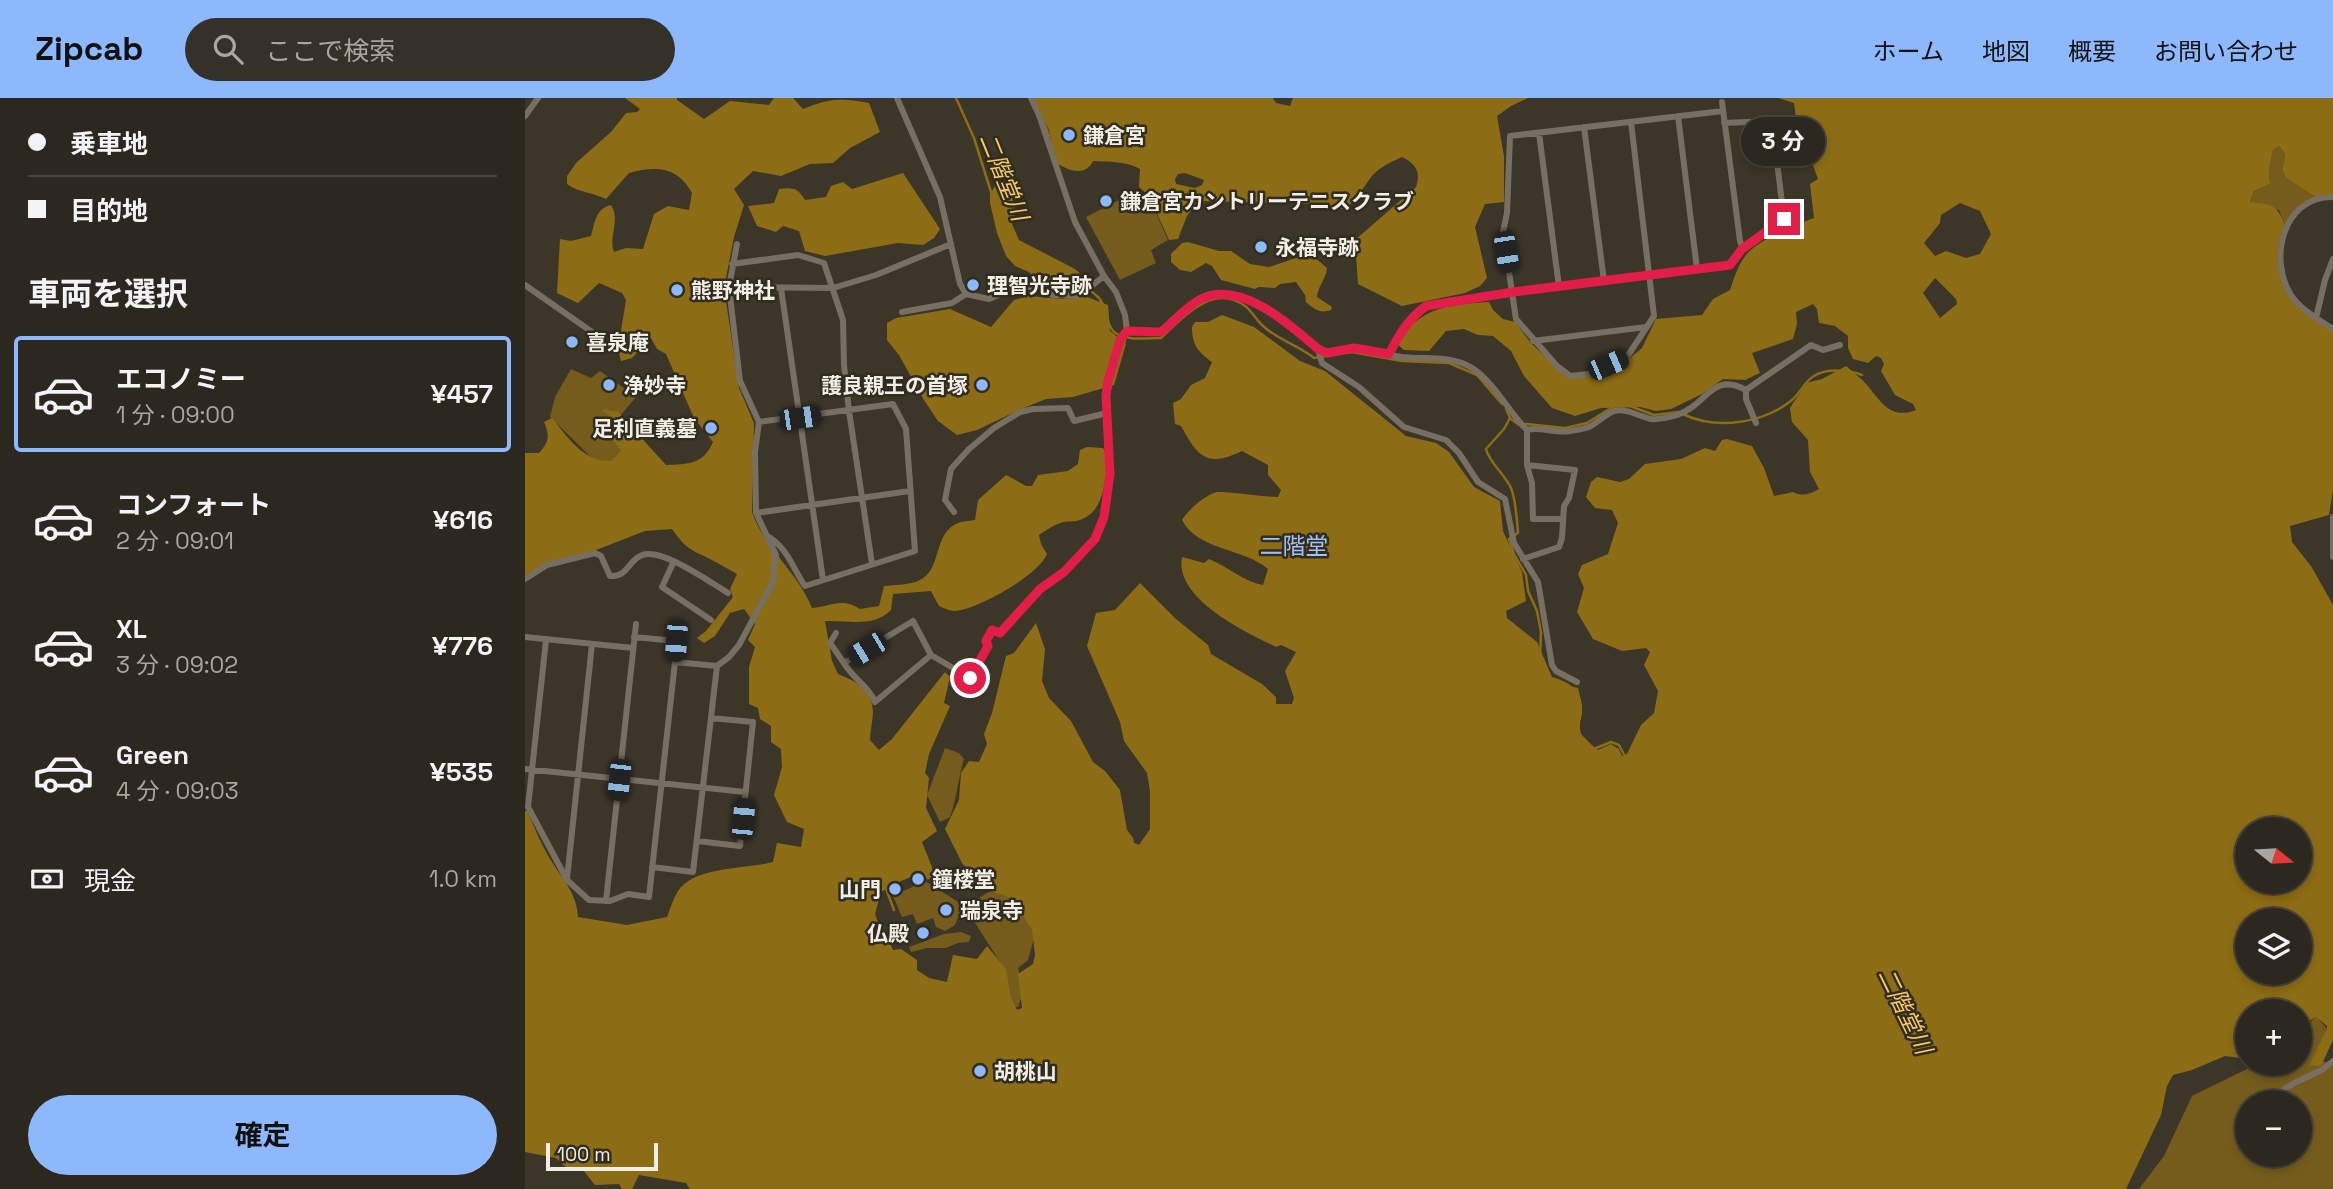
<!DOCTYPE html>
<html lang="ja">
<meta charset="utf-8">
<style>
body{margin:0;font-family:"Space Grotesk","Noto Sans JP",sans-serif;background:#353028;color:#f1f3f6;height:100vh;display:flex;flex-direction:column;font-size:26px;white-space:nowrap}
*{box-sizing:border-box;margin:0}
p{font-size:23px;color:#a7a6a4}
.icon{flex:none;width:38px;height:38px;fill:none;stroke:currentColor;stroke-width:2;stroke-linecap:round;stroke-linejoin:round}
.map{position:relative;flex:1;overflow:hidden}
.drawer{display:flex;flex-direction:column;background:#2d281f;width:525px}
.drawer>*{flex:none}
.banner{display:grid;align-content:center;height:154px;padding:0 28px;background:#2d281f}
.needle{width:46px;rotate:108deg}
.controls{position:absolute;left:1710px;top:719px;display:grid;gap:14px}
.controls a{display:grid;place-items:center;width:77px;height:77px;border-radius:50%;background:#2d281f;box-shadow:0 4px 10px #0003,0 0 0 2px #48443d;font-size:35px}
.scale{position:absolute;left:21px;bottom:18px;width:112px;box-sizing:border-box;padding-left:7px;border:4px solid #f1eee6;border-top:0;font-size:19px;line-height:24px;white-space:nowrap;color:#f1eee6;-webkit-text-stroke:5px #312c20;paint-order:stroke}
.end{position:absolute;width:32px;height:32px;margin:-16px;border:9px solid #e11d48;background:#fff;box-shadow:0 0 0 4px #fff}
.from{border-radius:50%}
.bubble{position:absolute;height:49px;border-radius:24px;background:#2d281f;box-shadow:0 4px 10px #0003,0 0 0 2px #48443d;font-size:23px;font-weight:700;line-height:49px;text-align:center}
.car{position:absolute;width:21px;height:42px;margin:-21px -10px;border-radius:9px;box-shadow:0 0 5px 2px #0007;background:linear-gradient(#222 24%,#8ab4d8 0 40%,#222 0 76%,#8ab4d8 0 86%,#222 0)}
.banner b{display:flex;align-items:center;gap:24px;height:66px;font-size:26px}
.banner b+b{border-top:2px solid #48443d}
.banner i{width:18px;height:18px;background:#f1f3f6}
ul{padding:0;list-style:none}
li{display:flex;align-items:center;gap:21px;height:116px;margin:0 14px 10px;padding:0 14px;border:4px solid transparent;border-radius:7px}
li div{flex:1}
li b{display:block;font-size:26px}
li em{font-style:normal;font-weight:700}
li.current{border-color:#8db9fc}
li>.icon{width:63px;height:63px;stroke-width:1.5}
h2{padding:0 28px;font-size:32px;line-height:84px}
.pay{display:flex;align-items:center;gap:18px;height:77px;padding:0 28px;font-size:26px}
.pay p{margin-inline-start:auto}
.button{display:flex;gap:14px;margin-top:auto;padding:14px 28px}
.button a{flex:1;height:80px;border-radius:42px;background:#8db9fc;color:#111;font-size:28px;font-weight:700;line-height:80px;text-align:center}
header{display:flex;align-items:center;gap:42px;box-sizing:border-box;height:98px;padding:0 35px;background:#8db9fc;color:#111}
header strong{font-size:33px}
nav{display:flex;gap:38px;margin-inline-start:auto;font-size:24px}
.search{width:490px;height:63px;background:#353028;display:flex;align-items:center;gap:18px;box-sizing:border-box;padding:0 24px;border-radius:38px;color:#a7a6a4;font-size:26px}
main{display:flex;flex:1;min-height:0}
.map>svg:first-child{display:block}
</style>
<header>
<strong>Zipcab</strong>
<div class="search"><svg class="icon" aria-label="search" viewBox="0 0 24 24"><circle cx="10" cy="10" r="6"/><path d="M15 15l6 6"/></svg>ここで検索</div>
<nav><a>ホーム</a><a>地図</a><a>概要</a><a>お問い合わせ</a></nav>
</header>
<main>
<section class="drawer">
<div class="banner">
<b><i class="from"></i>乗車地</b>
<b><i></i>目的地</b>
</div>
<h2>車両を選択</h2>
<ul>
<li class="current"><svg class="icon" aria-label="car" viewBox="0 0 24 24"><path d="M5 17H2v-5l4-1 3-4h7l3 4 3 1v5h-3M9 17h6M6 11h13"/><circle cx="7" cy="17" r="2"/><circle cx="17" cy="17" r="2"/></svg><div><b>エコノミー</b><p>1 分 · 09:00</p></div><em>¥457</em></li>
<li><svg class="icon" aria-label="car" viewBox="0 0 24 24"><path d="M5 17H2v-5l4-1 3-4h7l3 4 3 1v5h-3M9 17h6M6 11h13"/><circle cx="7" cy="17" r="2"/><circle cx="17" cy="17" r="2"/></svg><div><b>コンフォート</b><p>2 分 · 09:01</p></div><em>¥616</em></li>
<li><svg class="icon" aria-label="car" viewBox="0 0 24 24"><path d="M5 17H2v-5l4-1 3-4h7l3 4 3 1v5h-3M9 17h6M6 11h13"/><circle cx="7" cy="17" r="2"/><circle cx="17" cy="17" r="2"/></svg><div><b>XL</b><p>3 分 · 09:02</p></div><em>¥776</em></li>
<li><svg class="icon" aria-label="car" viewBox="0 0 24 24"><path d="M5 17H2v-5l4-1 3-4h7l3 4 3 1v5h-3M9 17h6M6 11h13"/><circle cx="7" cy="17" r="2"/><circle cx="17" cy="17" r="2"/></svg><div><b>Green</b><p>4 分 · 09:03</p></div><em>¥535</em></li>
</ul>
<div class="pay"><svg class="icon" aria-label="cash" viewBox="0 0 24 24"><path d="M3 7h18v10H3z"/><circle cx="12" cy="12" r="2"/></svg>現金<p>1.0 km</p></div>
<div class="button"><a>確定</a></div>
</section>
<div class="map">
<svg width="1808" height="1091" viewBox="0 0 1808 1091">
<rect width="100%" height="100%" fill="#3c3629"/>
<!-- green -->
<path fill="#765c1c" fill-rule="evenodd" d="M1754 48 1760 56 1757 72 1761 80 1790 99 1767 116 1760 126 1754 112 1725 105 1729 93 1745 86 1744 72 1748 52Z
M624 99 643 142 626 152 631 165 595 182 561 119 598 100 606 105Z
M46 271 66 280 75 273 111 299 85 330 100 351 92 363 75 368 25 319 30 299Z
M420 650 434 655 439 661C433 681 432 700 425 719L415 724 402 697Z
M400 783 438 807 430 827 420 833 411 829 408 820 392 826 388 816 377 819 368 798Z
M476 786 511 833 503 862 493 870 499 892 493 909 479 908 475 864 440 809Z
M436 834 446 838 444 844 433 845 421 850H402L386 854 384 849 419 836Z
M1791 918 1802 931 1797 963 1808 967V1091H1614L1639 1058 1667 998 1732 966H1774L1775 936ZM1722 1004H1774V1057H1722Z"/>
<!-- forest -->
<path fill="#8c6c14" fill-rule="evenodd" d="M100 0H152V2L179 21 205 3 244 7 249 0H268L278 11C305 0 315 0 344 5L355 34 325 50 308 65 285 66 256 78 228 73 209 91 219 107 209 139 199 190 214 290 229 325 227 414C239 450 273 474 287 510 307 508 317 499 335 511L354 508 359 488C369 487 384 487 393 483 418 473 407 435 433 425 438 423 445 423 450 422L453 402 481 377 501 388H507L513 377 543 373 553 366 555 352 562 349 578 350 584 359C579 381 581 413 555 422 550 424 544 423 539 424 529 426 522 432 514 437L516 446 522 456C514 477 452 512 429 513 424 513 419 510 414 508L406 493 368 496 366 512C349 530 322 522 300 523L307 563 313 576C332 584 347 590 348 614 348 623 345 632 345 642L354 652 367 641 420 574 425 579 419 605 425 608 404 656 400 675 404 680 401 710 412 733 397 744 407 769V778L403 782 396 775 376 783 356 794 350 816 359 841 364 842 368 852 376 851 392 862V872L404 880 422 884 428 857 452 861 462 848 481 871 486 900 492 912 497 910 493 876 508 866 510 857 507 831 484 799 460 791 452 783 437 765 420 731 434 702 436 675 444 663 454 664 462 646 459 636 467 615 481 558 489 555 511 525 520 551 517 583 524 600 546 623 568 664 580 673 595 692 602 732 608 740 609 745 614 747 625 731V693L622 675 599 643 595 624 562 548 571 515 590 512 615 485 651 521 683 547 686 556 737 586 751 599V606H767L769 600 760 573 771 554 756 547 751 549C721 534 649 501 657 459L679 465 684 461C702 468 719 484 738 487L743 471C719 450 673 453 657 422 664 411 680 397 692 394 701 393 741 399 753 399L756 392 743 377V367L717 353C682 370 673 359 656 328L650 326 648 305 656 301 666 287 680 280 687 264C673 254 667 247 667 229L670 224H683L697 217 729 229 775 263 800 273 881 338 911 345 924 354 949 389 975 403 978 433 997 474 1001 503 981 513 982 520 1012 544 1027 579C1045 584 1058 593 1057 614 1057 619 1054 625 1055 631 1056 641 1065 646 1073 652L1086 646 1094 651 1097 658 1102 656 1116 627 1129 615 1133 593 1119 567 1125 554 1121 550 1097 553 1068 541 1052 514 1059 490 1053 476 1057 467 1083 456 1093 425 1087 412 1070 410 1061 399 1066 384 1072 379 1095 384 1104 381 1120 366 1156 361 1180 350 1190 353 1197 342 1202 341 1227 348 1239 370 1249 398 1268 394C1277 399 1285 396 1294 391L1285 374 1283 342 1267 324 1265 310 1281 285 1297 281 1321 268C1328 274 1336 280 1342 287 1356 304 1366 322 1391 312L1388 306 1370 297 1356 273 1359 266 1356 260 1351 258 1343 265 1328 261 1323 250V238L1310 228 1294 225 1292 211 1288 206 1271 214 1272 226 1268 241 1227 255 1235 275 1220 282 1198 281 1177 296 1146 311 1131 313 1115 309 1076 310 1050 318 1027 310 999 278 986 253 968 238 953 237 939 231 921 233 904 253 879 252 872 246C895 208 924 207 964 204L968 212 978 221 990 224 1005 244 1037 275 1071 276 1097 267 1117 250 1131 221 1177 217 1188 201 1205 192C1209 180 1213 167 1221 157 1233 142 1271 126 1289 120L1285 86 1293 81 1271 20 1269 5 1253 0H1808V96L1790 99 1761 80 1757 72 1760 56 1754 48 1748 52 1744 72 1745 86 1729 93 1725 104C1746 107 1750 104 1760 126 1738 174 1769 210 1808 234V392L1804 417 1765 428 1767 444 1786 468 1808 507V942L1796 968 1784 967 1802 931V928L1791 919 1775 928 1774 914H1722V961L1700 958 1667 972 1648 977 1642 988 1636 1017 1601 1091H165L161 1085 114 1077 107 1091H97L94 1086 70 1087 58 1072 43 1071 31 1060 0 1054V713H2C10 730 17 749 27 764 39 783 52 796 53 819L102 827 142 819C145 811 148 801 153 793 169 768 222 771 248 764L252 745 276 749 279 731 262 724 249 697 257 669 256 651 246 644V628L235 621 233 610 224 606V569L230 549 223 542 230 526 219 511 205 515 190 538 179 545 172 540 181 533 208 499 205 491 212 476C203 471 195 466 187 462 165 451 162 452 147 431L120 433 53 459 0 477V355H14C24 344 25 338 19 324L27 320C42 338 59 365 86 363L96 353 81 331 84 317 78 313V311L93 314 141 367C163 366 178 367 188 344L169 320 141 256 132 251 126 240 107 260 96 263 93 251 101 202 97 195 74 185 53 205 32 195 35 141 46 143 66 138C70 125 70 111 86 107 96 122 83 138 89 154L101 150 118 151 129 116 143 108 164 112 167 95C152 68 131 68 104 75L81 101C66 94 55 95 42 86V78L52 64 86 34 101 15 112 14 115 11ZM1435 105 1455 113 1466 136 1455 156 1441 160 1421 153 1410 158 1399 145 1415 125 1416 117ZM1410 180 1431 201 1432 206 1415 220 1398 195ZM1722 732H1774V784H1722ZM1722 822H1774V875H1722Z
M508 0H748L751 5 765 8 768 0H1003L986 8 972 18 979 58V104L960 106 950 129 962 180 955 188 940 195 877 208 833 186 830 142 891 89C896 74 891 66 877 59 864 65 852 70 844 82 835 94 831 104 818 111L801 107 764 105 673 103 662 118 653 141 644 142 624 98 614 89 615 71C602 63 583 64 568 63 560 80 541 72 529 63L524 32ZM660 75 679 82 677 87 670 90 651 86 650 81 653 76Z
M378 75 415 131 409 140 398 147 373 145 300 158 280 153 274 133 258 128 251 134 232 128 223 108 249 105 254 91C268 89 273 90 280 102L301 99 306 88 318 84 327 91Z
M474 87 485 94 491 111 487 126 494 142 550 171 558 178 553 188 540 189 510 180 504 174 490 168 481 158 472 135 465 105V96L470 88Z
M503 198 539 201 562 199 583 207 585 233 601 246 589 287 548 299 521 301 496 311 452 332 432 337 413 323 399 302 374 257 362 242V225L371 220 425 211 466 229 489 202Z"/>
<!-- water -->
<path fill="#8c6c15" d="M663 144 694 153H706L725 166 744 169 777 158 789 159 802 170C801 181 793 188 792 199L807 209 806 212C795 216 789 211 781 204L780 197 771 184 755 186 750 190 734 189 730 191 696 182 687 168 681 165 666 174 655 172 646 164V156L657 145Z"/>
<g fill="none" stroke-linecap="round" stroke-linejoin="round">
<!-- stream -->
<path stroke="#8c6c15" stroke-width="2.5" d="M431 0 449 40 466 94 483 121V136C497 151 513 155 530 164 546 173 559 187 573 199 583 208 580 230 592 236 605 243 623 240 636 240 657 220 688 184 720 208 727 213 731 222 738 228 753 242 773 247 789 260L827 254 877 263 924 265 952 277 977 306
M510 0 524 38
M585 291 601 239
M981 311 985 320 994 327
M1160 317C1193 332 1239 325 1267 302 1275 295 1280 283 1289 278 1301 270 1325 272 1337 277
M985 320 979 331 961 351C965 366 979 375 986 390 991 403 992 421 993 435L984 441 989 456 1001 477 1003 493 1012 513 1016 534 1015 558 1026 585 1052 591 1056 608 1052 634 1069 651 1086 644 1094 647 1101 660 1103 672 1124 690 1130 691 1133 686 1136 670 1146 664 1177 671 1180 676 1179 691C1188 698 1215 705 1218 714 1223 726 1206 737 1226 749L1243 741 1268 763 1300 773 1301 775 1295 798 1298 804 1308 809 1314 820 1339 842 1342 852V873L1348 886 1359 895 1364 905 1365 926 1382 944 1384 961 1397 994
M1001 326 1040 330 1062 325 1089 308H1105L1129 317 1154 314
M1688 501C1706 509 1725 504 1743 509 1753 512 1759 517 1769 518L1793 545H1808
M1594 625 1631 638 1658 644 1728 642 1759 649 1808 646
M1674 768C1679 758 1684 742 1692 733 1706 717 1734 717 1754 710 1773 704 1793 695 1808 682
M359 785 369 812
M1774 797C1799 762 1802 734 1798 692
M1342 852 1372 864 1391 882
M1365 992 1376 977 1383 962
M523 1091 560 1040 563 1029"/>
<!-- minor -->
<path stroke="#777062" stroke-width="6" d="M372 0 415 99 435 186 441 196
M506 0 514 17 550 124 579 178 591 194 600 217 602 233
M1197 4 1215 143 1218 151
M0 18 13 0
M1153 18 1172 171
M1106 24 1129 218 1102 259 1064 276 1045 278 1032 268 991 221 978 134 982 115 985 38 1198 13
M1059 29 1079 183
M1014 35 1034 189
M1808 99C1758 98 1743 161 1766 197 1776 212 1793 221 1808 231
M207 166 273 157 299 165 318 222 319 267 324 313 347 466
M0 187 67 234
M204 189 308 190 351 177 426 146
M256 190 298 482
M377 214 427 205 441 196 464 201 498 187 528 197 554 198 579 178
M1791 220 1800 182 1808 161
M602 233 636 235C649 224 662 207 678 200 718 183 766 228 793 251 808 258 824 249 840 252 853 254 865 257 877 259 904 262 932 256 954 275 974 292 984 314 1002 332V367L1050 372 1044 400 1039 408 1037 440 1034 449 998 461
M1008 243 1121 229
M793 251 797 265 834 289 879 329 921 342 934 355 953 384 980 401 989 445 1013 484 1027 567 1031 573 1052 584
M864 256C874 237 883 221 901 208L988 194 1205 167 1218 151 1259 121 1247 23 1199 25
M1221 292 1286 247 1298 252 1315 247
M234 324 368 306 381 331 390 453 280 488C268 471 263 451 244 439
M1002 332C1016 328 1030 336 1045 333 1052 332 1060 331 1066 328 1073 324 1081 316 1089 313 1102 310 1113 318 1126 321 1132 322 1146 319 1152 317 1182 307 1187 273 1221 292V301L1231 325
M1002 367 1007 385 1008 421H1037
M429 414 420 402 426 371 444 351 469 330 495 314 508 311 543 310 549 323 582 315
M231 415 385 393
M1808 419V459
M149 463 137 489 186 522
M0 481 22 467 70 455 76 458 85 478C102 479 103 464 115 458 134 447 186 485 203 495
M388 523 406 557 350 604C343 587 328 581 319 565Z
M311 535 305 545 319 565
M0 539 108 550
M21 542 3 709 42 782 64 802 85 803 103 796 124 799 150 564 151 543 109 539
M406 557 445 580 463 548 461 543 467 532 475 535 515 491 539 474 570 441 579 419 585 376 581 298 583 283 595 242 602 233
M150 564 192 568 204 559 214 547 248 484 251 457 231 415 230 354 234 324 215 283 204 189 212 146
M0 671 220 694
M172 743 215 748 228 624 186 620
M127 769 168 774 192 568
M42 781 67 546
M81 803 111 526
M1738 1004 1771 984 1797 972 1808 963"/>
</g>
<g fill="none" stroke-linecap="round" stroke-linejoin="round">
<!-- route -->
<path stroke="#e11d48" stroke-width="9" d="M445 580 463 548 461 543 467 532 475 535 515 491 539 474 570 441 579 419 585 376 581 298 583 283 595 242 602 233 636 234C649 224 662 207 678 200 718 183 766 228 793 251L802 255 829 250 864 256C874 237 883 221 901 208L988 194 1205 167 1217 151 1259 121"/>
</g>
<!-- markers -->
<g fill="#8db9fc" stroke="#312c20" stroke-width="2.5">
<circle cx="544" cy="37" r="7"/>
<circle cx="581" cy="103" r="7"/>
<circle cx="736" cy="149" r="7"/>
<circle cx="448" cy="187" r="7"/>
<circle cx="152" cy="192" r="7"/>
<circle cx="47" cy="244" r="7"/>
<circle cx="84" cy="287" r="7"/>
<circle cx="457" cy="287" r="7"/>
<circle cx="186" cy="330" r="7"/>
<circle cx="393" cy="781" r="7"/>
<circle cx="370" cy="791" r="7"/>
<circle cx="421" cy="812" r="7"/>
<circle cx="398" cy="835" r="7"/>
<circle cx="455" cy="973" r="7"/>
</g>
<g text-anchor="middle" dominant-baseline="central" stroke-width="5" stroke-linejoin="round" paint-order="stroke">
<!-- poi labels -->
<g font-size="21" font-weight="bold" fill="#f1eee6" stroke="#312c20" text-anchor="start">
<text x="558" y="37">鎌倉宮</text>
<text x="595" y="103">鎌倉宮カントリーテニスクラブ</text>
<text x="750" y="149">永福寺跡</text>
<text x="462" y="187">理智光寺跡</text>
<text x="166" y="192">熊野神社</text>
<text x="61" y="244">喜泉庵</text>
<text x="98" y="287">浄妙寺</text>
<text x="443" y="287" text-anchor="end">護良親王の首塚</text>
<text x="172" y="330" text-anchor="end">足利直義墓</text>
<text x="407" y="781">鐘楼堂</text>
<text x="356" y="791" text-anchor="end">山門</text>
<text x="435" y="812">瑞泉寺</text>
<text x="384" y="835" text-anchor="end">仏殿</text>
<text x="469" y="973">胡桃山</text>
</g>
<!-- water labels -->
<g font-size="23" font-style="italic" fill="#f8ca5e" stroke="#312c20">
<text transform="translate(479 79) rotate(68)">二階堂川</text>
<text transform="translate(1380 913) rotate(64)">二階堂川</text>
</g>
<!-- neighbourhood labels -->
<g font-size="23" fill="#a1c2f4" stroke="#312c20">
<text x="769" y="448">二階堂</text>
</g>
</g>
</svg>
<div class="controls">
<a><svg class="needle" viewBox="-14 -14 28 28"><path d="M0-13l5 13h-10z" fill="#e53935"/><path d="M0 13l5-13h-10z" fill="#a7a6a4"/></svg></a>
<a><svg class="icon" aria-label="layers" viewBox="0 0 24 24"><path d="M12 4l9 5-9 5-9-5zM3 14l9 5 9-5"/></svg></a>
<a>+</a>
<a>−</a>
</div>
<div class="scale">100 m</div>
<i class="end from" style="left:445px;top:580px"></i>
<i class="end" style="left:1259px;top:121px"></i>
<div class="bubble" style="left:1216px;top:19px;width:84px">3 分</div>
<i class="car" style="left:981px;top:154px;rotate:171deg"></i>
<i class="car" style="left:1083px;top:267px;rotate:67deg"></i>
<i class="car" style="left:275px;top:320px;rotate:82deg"></i>
<i class="car" style="left:151px;top:543px;rotate:184deg"></i>
<i class="car" style="left:342px;top:551px;rotate:239deg"></i>
<i class="car" style="left:94px;top:682px;rotate:186deg"></i>
<i class="car" style="left:218px;top:721px;rotate:5deg"></i>
</div>
</main>
